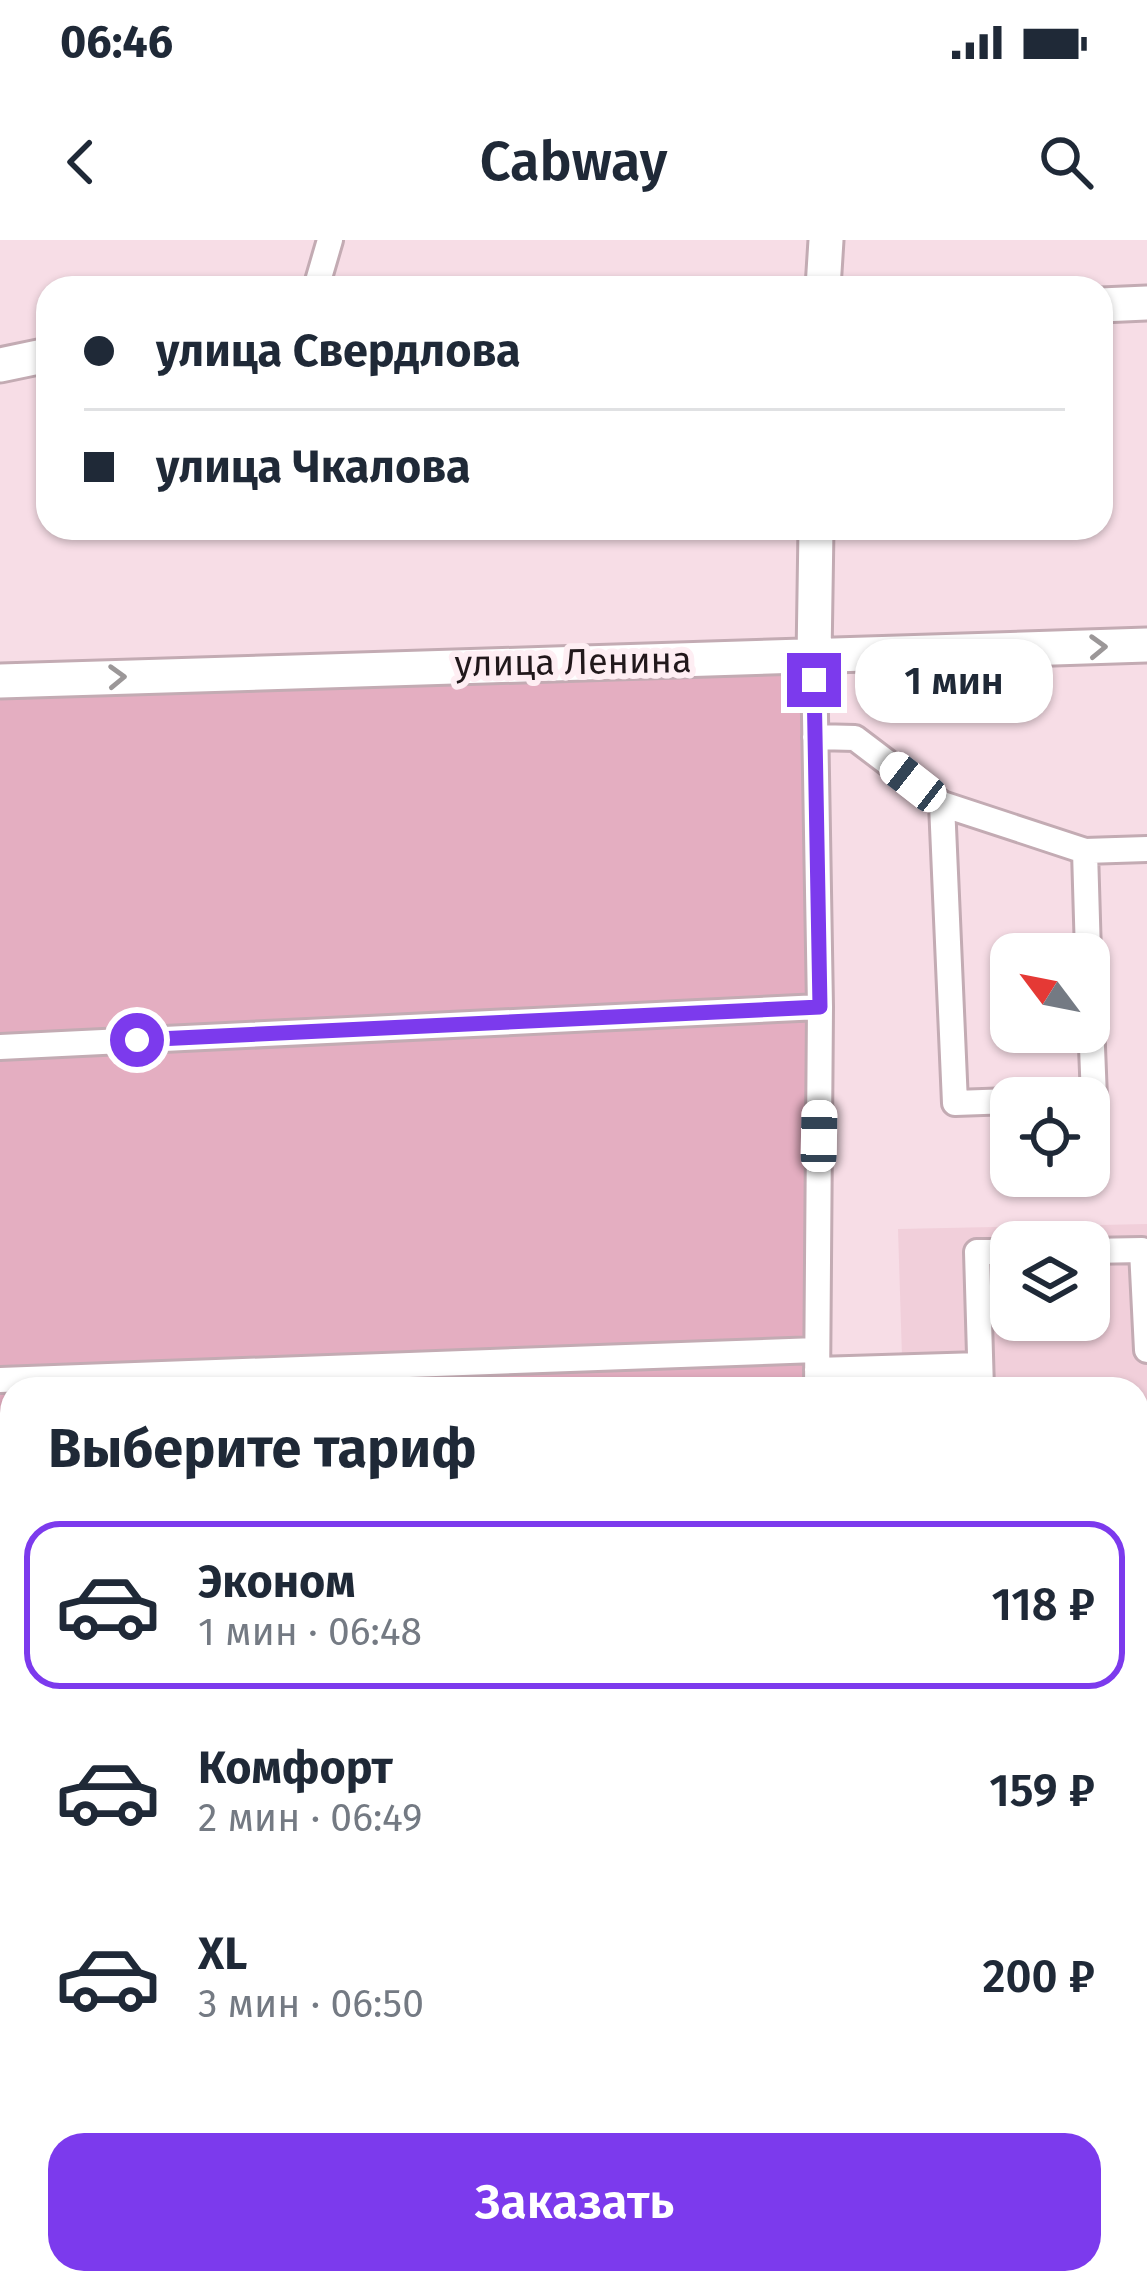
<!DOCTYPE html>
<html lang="ru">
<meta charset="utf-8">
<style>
body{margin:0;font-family:"Fira Sans",sans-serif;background:#f6f6f7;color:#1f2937;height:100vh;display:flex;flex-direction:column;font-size:45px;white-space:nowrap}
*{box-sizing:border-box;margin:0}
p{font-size:39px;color:#747a83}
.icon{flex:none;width:66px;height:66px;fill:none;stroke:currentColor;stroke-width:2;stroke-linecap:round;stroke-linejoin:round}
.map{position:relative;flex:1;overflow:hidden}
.details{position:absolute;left:0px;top:1137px;width:1149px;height:918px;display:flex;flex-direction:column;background:#fff;border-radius:36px 36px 0 0;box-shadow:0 3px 9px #0004}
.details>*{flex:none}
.top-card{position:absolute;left:36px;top:36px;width:1077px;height:264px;border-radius:36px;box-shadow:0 3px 9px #0004;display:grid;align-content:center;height:264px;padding:0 48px;background:#fff}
.needle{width:78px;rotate:302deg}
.fabs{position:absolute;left:990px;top:693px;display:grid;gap:24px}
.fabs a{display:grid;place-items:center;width:120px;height:120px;border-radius:24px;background:#fff;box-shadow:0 3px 9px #0004;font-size:60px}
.end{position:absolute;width:54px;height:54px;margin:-27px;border:15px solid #7c3aed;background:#fff;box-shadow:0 0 0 6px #fff}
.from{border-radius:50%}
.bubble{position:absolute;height:84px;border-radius:36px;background:#fff;box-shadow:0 3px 9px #0004;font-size:39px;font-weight:600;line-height:84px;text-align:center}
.car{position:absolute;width:36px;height:72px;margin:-36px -18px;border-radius:15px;box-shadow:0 0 9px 3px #0007;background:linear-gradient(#fff 24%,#345 0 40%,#fff 0 76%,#345 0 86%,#fff 0)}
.top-card b{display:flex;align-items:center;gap:42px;height:114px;font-size:45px}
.top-card b+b{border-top:3px solid #e0e1e3}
.top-card i{width:30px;height:30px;background:#1f2937}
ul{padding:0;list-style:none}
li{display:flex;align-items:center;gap:36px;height:168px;margin:0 24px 18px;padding:0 24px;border:6px solid transparent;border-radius:36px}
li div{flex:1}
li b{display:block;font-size:45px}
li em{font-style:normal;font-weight:600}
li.active{border-color:#7c3aed}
li>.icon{width:108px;height:108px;stroke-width:1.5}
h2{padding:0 48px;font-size:54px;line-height:144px}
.button{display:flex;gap:24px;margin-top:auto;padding:24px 48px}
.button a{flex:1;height:138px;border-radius:36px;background:#7c3aed;color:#fff;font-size:48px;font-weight:600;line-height:138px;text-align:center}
.status{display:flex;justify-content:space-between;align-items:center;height:84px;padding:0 60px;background:#fff;direction:ltr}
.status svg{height:33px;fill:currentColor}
header{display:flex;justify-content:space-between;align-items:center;height:156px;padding:0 48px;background:#fff;font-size:54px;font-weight:600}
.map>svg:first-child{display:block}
</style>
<div class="status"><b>06:46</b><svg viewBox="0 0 49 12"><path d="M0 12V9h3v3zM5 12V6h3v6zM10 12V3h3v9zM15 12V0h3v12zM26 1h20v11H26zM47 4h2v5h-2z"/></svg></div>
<header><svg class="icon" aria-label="back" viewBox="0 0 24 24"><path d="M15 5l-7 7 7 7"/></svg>Cabway<svg class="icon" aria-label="search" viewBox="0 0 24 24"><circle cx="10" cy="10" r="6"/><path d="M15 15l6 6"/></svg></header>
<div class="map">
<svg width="1147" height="2055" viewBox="0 0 1147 2055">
<rect width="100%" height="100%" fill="#f7dde6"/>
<!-- built -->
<path fill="#f1cfda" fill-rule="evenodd" d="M1147 984V1273H1137V1149H903L898 989ZM1011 1002H1089V1080H1011Z"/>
<!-- green -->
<path fill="#e4aec1" d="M814 418 817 1149H12V1495H0V442Z
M212 2043H315L313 2049 211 2055Z"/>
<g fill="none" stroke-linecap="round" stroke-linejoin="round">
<!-- minor casing -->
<g stroke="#c3abb3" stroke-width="30">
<path id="minor" d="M316 48 330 0
M814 418 820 767 817 1149
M815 497 855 498 942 564 1085 611 1088 714
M942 564 955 863 1011 861
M1085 611 1147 609
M1089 730 1094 858H1089
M0 807 820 767
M1089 1011 1142 1010 1147 1110
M817 1130 980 1125
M0 1140 817 1110
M981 1149 977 1012H1011
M1137 1237H1147
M1137 1463 1147 1462
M0 1495H12
M1137 1843H1147
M0 1878H12
M52 2043V2055
M631 2043 632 2055
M733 2043 734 2055
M311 2055V2043
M818 2055V2043"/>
</g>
<!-- major casing -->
<g stroke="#c3abb3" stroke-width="39">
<path id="major" d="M823 48 826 0
M1101 65 1147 63
M0 125 48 115
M814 418 816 288
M0 441C382 427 765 420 1147 405"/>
</g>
<!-- minor -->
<use href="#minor" stroke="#fff" stroke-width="24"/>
<!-- major -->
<use href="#major" stroke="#fff" stroke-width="33"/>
</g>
<!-- one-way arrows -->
<defs><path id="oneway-chevron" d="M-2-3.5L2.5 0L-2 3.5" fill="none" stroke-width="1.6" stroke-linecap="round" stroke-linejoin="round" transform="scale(3)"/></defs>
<g stroke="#9b9798">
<use href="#oneway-chevron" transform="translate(1098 407) rotate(-2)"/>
<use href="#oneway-chevron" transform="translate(117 437) rotate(-2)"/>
</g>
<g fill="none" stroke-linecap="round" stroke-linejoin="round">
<!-- route -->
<path stroke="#7c3aed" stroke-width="15" d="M137 800 820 767 814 440"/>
</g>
<g text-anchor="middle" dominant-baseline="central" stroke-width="12" stroke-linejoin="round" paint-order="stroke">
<!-- street labels -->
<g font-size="36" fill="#21181b" stroke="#feeef3">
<text transform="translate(573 422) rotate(-1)">улица Ленина</text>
</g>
</g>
</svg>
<div class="fabs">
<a><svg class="needle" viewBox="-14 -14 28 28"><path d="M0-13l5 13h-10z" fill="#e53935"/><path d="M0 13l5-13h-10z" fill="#747a83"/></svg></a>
<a><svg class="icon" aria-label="locate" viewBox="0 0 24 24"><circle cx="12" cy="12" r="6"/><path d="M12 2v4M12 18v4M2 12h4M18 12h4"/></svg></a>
<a><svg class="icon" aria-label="layers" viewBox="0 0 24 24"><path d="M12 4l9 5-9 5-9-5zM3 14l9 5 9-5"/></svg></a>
</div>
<i class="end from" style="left:137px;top:800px"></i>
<i class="end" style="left:814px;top:440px"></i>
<div class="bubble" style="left:855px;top:399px;width:198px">1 мин</div>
<i class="car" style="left:913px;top:542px;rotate:308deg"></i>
<i class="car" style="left:819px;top:896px;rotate:1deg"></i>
<div class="top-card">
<b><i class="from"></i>улица Свердлова</b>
<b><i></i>улица Чкалова</b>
</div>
<section class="details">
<h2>Выберите тариф</h2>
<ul>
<li class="active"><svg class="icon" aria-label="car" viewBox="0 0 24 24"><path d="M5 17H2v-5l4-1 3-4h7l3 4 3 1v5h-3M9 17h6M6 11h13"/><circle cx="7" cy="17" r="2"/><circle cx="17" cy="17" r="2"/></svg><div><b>Эконом</b><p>1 мин · 06:48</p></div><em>118 ₽</em></li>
<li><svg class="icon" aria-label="car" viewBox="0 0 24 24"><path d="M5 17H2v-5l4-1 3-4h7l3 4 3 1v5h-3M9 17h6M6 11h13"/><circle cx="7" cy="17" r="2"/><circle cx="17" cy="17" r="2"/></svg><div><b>Комфорт</b><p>2 мин · 06:49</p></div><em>159 ₽</em></li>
<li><svg class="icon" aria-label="car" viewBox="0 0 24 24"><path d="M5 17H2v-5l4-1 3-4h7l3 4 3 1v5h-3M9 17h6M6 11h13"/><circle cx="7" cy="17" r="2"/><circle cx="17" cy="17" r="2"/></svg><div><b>XL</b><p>3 мин · 06:50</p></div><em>200 ₽</em></li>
</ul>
<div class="button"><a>Заказать</a></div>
</section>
</div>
